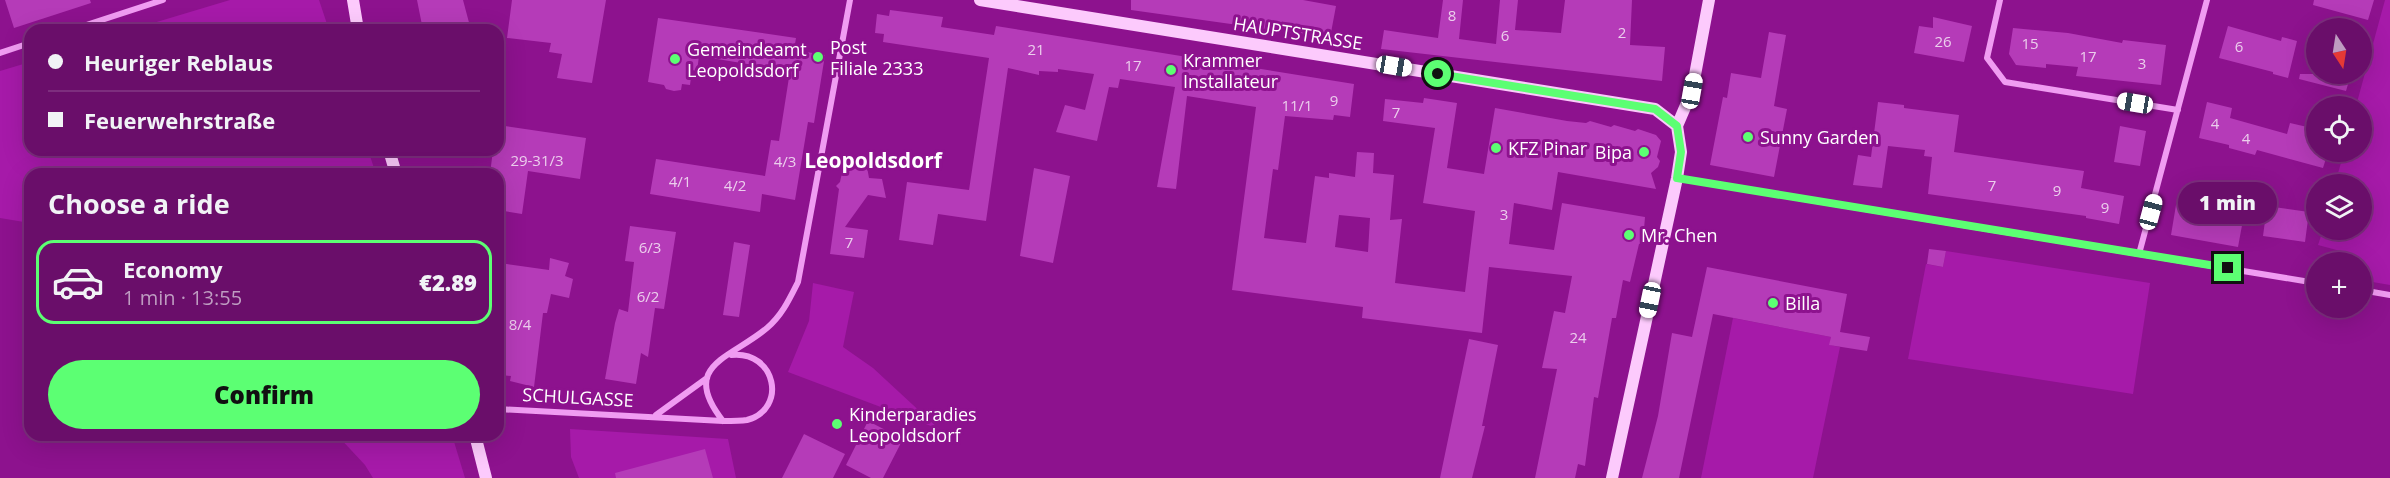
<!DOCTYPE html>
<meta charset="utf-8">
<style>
body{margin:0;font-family:"Open Sans",sans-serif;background:#6f1770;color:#f1f3f6;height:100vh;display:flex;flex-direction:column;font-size:22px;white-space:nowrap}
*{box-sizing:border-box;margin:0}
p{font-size:20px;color:#be9cc1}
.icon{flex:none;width:33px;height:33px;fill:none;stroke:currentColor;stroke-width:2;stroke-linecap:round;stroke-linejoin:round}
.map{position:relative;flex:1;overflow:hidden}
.panel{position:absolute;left:24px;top:168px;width:480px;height:273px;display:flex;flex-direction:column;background:#6a0e6a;border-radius:18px;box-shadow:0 6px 24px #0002,0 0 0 2px #7d2e7e}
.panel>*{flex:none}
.top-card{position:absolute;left:24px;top:24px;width:480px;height:132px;border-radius:18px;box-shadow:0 6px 24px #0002,0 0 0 2px #7d2e7e;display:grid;align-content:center;height:132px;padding:0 24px;background:#6a0e6a}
.needle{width:39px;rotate:168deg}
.controls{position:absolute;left:2306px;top:18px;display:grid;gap:12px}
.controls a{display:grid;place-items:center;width:66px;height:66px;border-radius:50%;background:#6a0e6a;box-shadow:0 6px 24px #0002,0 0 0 2px #7d2e7e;font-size:30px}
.end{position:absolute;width:27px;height:27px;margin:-14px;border:8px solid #5cff73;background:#111;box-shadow:0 0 0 3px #111}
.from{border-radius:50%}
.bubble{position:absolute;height:42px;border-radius:21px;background:#6a0e6a;box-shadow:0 6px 24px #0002,0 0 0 2px #7d2e7e;font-size:20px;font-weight:800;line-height:42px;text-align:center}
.car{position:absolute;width:18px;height:36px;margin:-18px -9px;border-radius:8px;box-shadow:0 0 4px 2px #0007;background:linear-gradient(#fff 24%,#345 0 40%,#fff 0 76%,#345 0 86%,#fff 0)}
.top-card b{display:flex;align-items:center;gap:21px;height:57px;font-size:22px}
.top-card b+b{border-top:2px solid #7d2e7e}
.top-card i{width:15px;height:15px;background:#f1f3f6}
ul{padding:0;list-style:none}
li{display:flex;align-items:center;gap:18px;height:84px;margin:0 12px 9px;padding:0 12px;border:3px solid transparent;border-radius:18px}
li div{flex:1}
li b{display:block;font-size:22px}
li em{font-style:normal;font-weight:800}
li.on{border-color:#5cff73}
li>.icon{width:54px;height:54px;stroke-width:1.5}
h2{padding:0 24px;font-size:27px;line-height:72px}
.cta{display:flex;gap:12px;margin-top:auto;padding:12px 24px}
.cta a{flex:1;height:69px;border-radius:36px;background:#5cff73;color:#111;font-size:24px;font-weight:800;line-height:69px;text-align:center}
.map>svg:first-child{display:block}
</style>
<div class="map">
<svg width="2390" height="478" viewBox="0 0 2390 478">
<rect width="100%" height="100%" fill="#8d128e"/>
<!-- green -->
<path fill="#a61aa9" d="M230 0H319L329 30H130Z
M2385 0H2390V285L2361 280V262H2342L2344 252 2318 245 2323 230H2361V184H2335L2344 152H2361V106H2356Z
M30 62V150H368L376 174H30V223L0 218V71Z
M1946 251 2150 283 2133 394 1908 359 1926 264 1943 267Z
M813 283 854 292 843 347 873 368 939 429 788 372 809 321Z
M1733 318 1831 337 1830 345 1840 347 1813 478H1701Z
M570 429 728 439 736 478H579L571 457Z
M337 435H452L465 478H373L365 465Z"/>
<!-- building -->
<path fill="#b53bb8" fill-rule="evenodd" d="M5 0H90L91 3 14 28Z
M417 0H463L471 30H423Z
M512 0H606L592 83 557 78 562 54 549 52 551 43 507 38Z
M1131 0H1303L1336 6 1330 38 1131 10Z
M1443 0H1463L1459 39 1496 44 1500 0H1518L1515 30 1561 33 1565 0H1632L1630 45 1665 47 1662 81 1381 49 1384 30 1438 38Z
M2314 0H2374L2368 20 2313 5Z
M890 10 943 17 941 27 994 35 996 26 1354 84 1350 117 1334 115 1333 120 1285 116 1278 170 1273 169 1264 238 1306 243 1315 176 1329 178V173L1355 177 1357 152 1374 153 1373 173 1394 175 1390 220 1402 219 1395 283 1465 292 1475 211 1423 203 1435 128 1383 121 1385 99 1423 103 1424 98 1457 103 1447 168 1484 174 1495 108 1567 121 1586 123 1590 121 1611 127 1614 125 1635 131 1638 129 1656 135 1661 141 1657 157 1660 161 1658 167 1651 173 1656 189 1558 172 1552 210 1514 203 1509 244 1554 250 1562 203 1645 217 1643 242 1639 244 1630 282 1623 280 1616 318H1612L1598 398 1594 397 1585 466 1578 464 1575 478H1535L1557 369 1542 368 1554 311 1565 313 1572 276 1489 267 1482 333 1362 318 1363 307 1232 290 1256 107 1187 96 1176 189 1157 187 1175 87 1120 79 1118 88 1109 87 1097 141 1056 132 1065 105 1085 110 1094 74 1058 69V72L1039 71V75L1008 68 986 221 938 214 933 245 899 240 907 182 969 190 989 58 883 42 884 34 875 33 877 14 889 16ZM1339 215 1370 218 1368 252 1335 247Z
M1933 17 1972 26 1964 62 1914 53 1919 26 1933 28Z
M658 18 796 38 794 50 825 55 814 123 808 122 795 200 762 194 760 212 650 194 656 159 765 176 771 140 779 141 790 71 699 56 697 71 692 70 690 85 682 84 681 90 674 91 666 89 664 85 648 82Z
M2228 26 2281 41 2282 37 2297 41 2288 78 2273 74V72L2219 58Z
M2013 28 2068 33 2122 43 2123 40 2166 45 2161 85 2076 76 2078 67 2046 64V68L2016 65 2009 54Z
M1769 32 1786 35 1774 106 1787 109 1774 177 1710 165 1723 97 1727 98 1731 73 1761 78Z
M2300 74H2351L2346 91 2299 79Z
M1878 102 1904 105V108L1959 115 1954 152 2084 171 2081 188 2124 196 2119 224 2086 218V216L1928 194 1932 157 1924 156 1925 150 1888 146 1882 188 1853 185 1858 155 1871 157Z
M2207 102 2232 108 2230 118 2287 134 2290 123 2316 129V152H2328L2323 168 2257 150 2255 155 2229 148V145L2199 138Z
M498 125 586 138 580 179 528 171 522 214 498 210V174H490L493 150H498Z
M2120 126 2146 131 2140 166 2114 162Z
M844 164 867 167 869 178 882 179 886 198 868 195 845 227 868 230 864 258 830 254 839 189 836 186 840 182Z
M1034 168 1070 176 1053 263 1020 256Z
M2188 194 2212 198V203L2233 206 2231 218 2243 220 2238 247 2171 235 2177 199 2187 201Z
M2267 206 2309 212 2305 242 2263 236Z
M630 226 676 232 664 309 655 308 648 357 641 353 636 384 605 379 615 323 619 309 628 312 634 262 625 261Z
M734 242 750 245 739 317 723 315Z
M1929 249 1946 251 1943 267 1927 264Z
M550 258 569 263 565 276 573 279 569 298 551 294 547 313H543L534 387 510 381 511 376 501 375 504 345 498 335 500 263 549 270Z
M1707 267 1847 294 1840 332 1870 337 1867 351 1829 345 1831 337 1713 314 1679 478H1642L1658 416 1672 333 1692 337Z
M1469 339 1498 345 1482 426H1485L1472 478H1440Z
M868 421 903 439 883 478H871L846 465Z
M804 434 845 454 833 478H782Z
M705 449 713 478H616L615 473Z"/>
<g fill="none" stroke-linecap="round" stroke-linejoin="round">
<!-- street -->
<path stroke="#f09cf2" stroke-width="6" d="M2000 0 1987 58 2005 82 2178 110
M71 30 163 0
M0 53 30 43
M1677 178 2316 283
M2139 254 2207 0
M2361 290 2390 295
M498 409 723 421C731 421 740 421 747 420 788 409 776 350 731 355
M656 415 707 378
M723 421C679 365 730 359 767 328 782 315 789 300 798 282L850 0"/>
<!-- secondary -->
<path stroke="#fccafc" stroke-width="12" d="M353 0 358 30
M980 0 1655 109 1677 126
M389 150 396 174
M475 435 486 478
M1612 478 1677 178 1681 152 1677 126 1692 91 1709 0"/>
</g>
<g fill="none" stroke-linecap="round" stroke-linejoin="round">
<!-- route -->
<path stroke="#5cff73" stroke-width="8" d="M1438 74 1655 109 1677 126 1681 152 1677 178 2228 268"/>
</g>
<!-- markers -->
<g fill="#5cff73" stroke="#8d128e" stroke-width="2">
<circle cx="818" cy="57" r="6"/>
<circle cx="675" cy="59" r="6"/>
<circle cx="1171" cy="70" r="6"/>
<circle cx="1748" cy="137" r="6"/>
<circle cx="1496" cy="148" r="6"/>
<circle cx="1644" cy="152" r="6"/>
<circle cx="1629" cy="235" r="6"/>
<circle cx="1773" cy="303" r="6"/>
<circle cx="837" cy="424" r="6"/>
</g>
<g text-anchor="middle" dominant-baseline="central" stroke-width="6" stroke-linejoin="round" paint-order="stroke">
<!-- number labels -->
<g font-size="15" fill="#ecceed">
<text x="1452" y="15">8</text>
<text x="1622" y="32">2</text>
<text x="1505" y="35">6</text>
<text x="1943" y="41">26</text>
<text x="2030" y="43">15</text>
<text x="2239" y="46">6</text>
<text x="1036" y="49">21</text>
<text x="2088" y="56">17</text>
<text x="2142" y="63">3</text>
<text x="1133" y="65">17</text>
<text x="1334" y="100">9</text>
<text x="1297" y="105">11/1</text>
<text x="1396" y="112">7</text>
<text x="2215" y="123">4</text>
<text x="2246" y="138">4</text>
<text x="537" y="160">29-31/3</text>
<text x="785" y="161">4/3</text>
<text x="680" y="181">4/1</text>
<text x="735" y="185">4/2</text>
<text x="1992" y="185">7</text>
<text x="2057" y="190">9</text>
<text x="2105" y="207">9</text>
<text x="1504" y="214">3</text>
<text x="849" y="242">7</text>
<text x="650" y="247">6/3</text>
<text x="648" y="296">6/2</text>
<text x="520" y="324">8/4</text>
<text x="1578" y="337">24</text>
</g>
<!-- street labels -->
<g font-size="18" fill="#fff" stroke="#8d128e">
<text transform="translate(1298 33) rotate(9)">HAUPTSTRASSE</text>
<text transform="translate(578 397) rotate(3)">SCHULGASSE</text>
</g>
<!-- poi labels -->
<g font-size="18" fill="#fff" stroke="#8d128e" text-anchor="start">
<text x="830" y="47">Post<tspan x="830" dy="21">Filiale 2333</tspan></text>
<text x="687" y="49">Gemeindeamt<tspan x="687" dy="21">Leopoldsdorf</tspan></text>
<text x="1183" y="60">Krammer<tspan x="1183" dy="21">Installateur</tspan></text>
<text x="1760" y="137">Sunny Garden</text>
<text x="1508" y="148">KFZ Pinar</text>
<text x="1632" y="152" text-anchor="end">Bipa</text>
<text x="1641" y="235">Mr. Chen</text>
<text x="1785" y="303">Billa</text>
<text x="849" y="414">Kinderparadies<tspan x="849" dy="21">Leopoldsdorf</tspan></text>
</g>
<!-- quarter labels -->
<g font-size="21" font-weight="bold" fill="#fff" stroke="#8d128e">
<text x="873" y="160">Leopoldsdorf</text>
</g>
</g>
</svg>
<div class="controls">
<a><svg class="needle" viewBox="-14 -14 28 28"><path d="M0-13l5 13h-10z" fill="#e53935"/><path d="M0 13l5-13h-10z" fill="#be9cc1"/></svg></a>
<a><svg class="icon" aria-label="locate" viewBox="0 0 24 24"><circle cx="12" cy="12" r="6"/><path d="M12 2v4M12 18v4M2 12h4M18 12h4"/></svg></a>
<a><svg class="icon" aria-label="layers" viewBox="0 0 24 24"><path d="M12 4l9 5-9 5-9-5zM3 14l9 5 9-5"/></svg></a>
<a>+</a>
</div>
<i class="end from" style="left:1438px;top:74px"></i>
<i class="end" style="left:2228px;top:268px"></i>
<div class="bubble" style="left:2178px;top:182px;width:99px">1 min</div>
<i class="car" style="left:1394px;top:66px;rotate:99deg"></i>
<i class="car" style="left:1692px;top:91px;rotate:10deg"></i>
<i class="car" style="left:2135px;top:103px;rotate:279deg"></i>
<i class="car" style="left:2151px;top:212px;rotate:15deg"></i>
<i class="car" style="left:1650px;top:300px;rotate:192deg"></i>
<div class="top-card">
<b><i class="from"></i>Heuriger Reblaus</b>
<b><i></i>Feuerwehrstraße</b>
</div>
<section class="panel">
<h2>Choose a ride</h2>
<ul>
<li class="on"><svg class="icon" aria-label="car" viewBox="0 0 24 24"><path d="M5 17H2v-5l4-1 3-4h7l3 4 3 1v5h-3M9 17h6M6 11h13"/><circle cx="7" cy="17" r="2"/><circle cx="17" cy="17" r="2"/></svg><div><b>Economy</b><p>1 min · 13:55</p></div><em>€2.89</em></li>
</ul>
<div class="cta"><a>Confirm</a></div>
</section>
</div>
